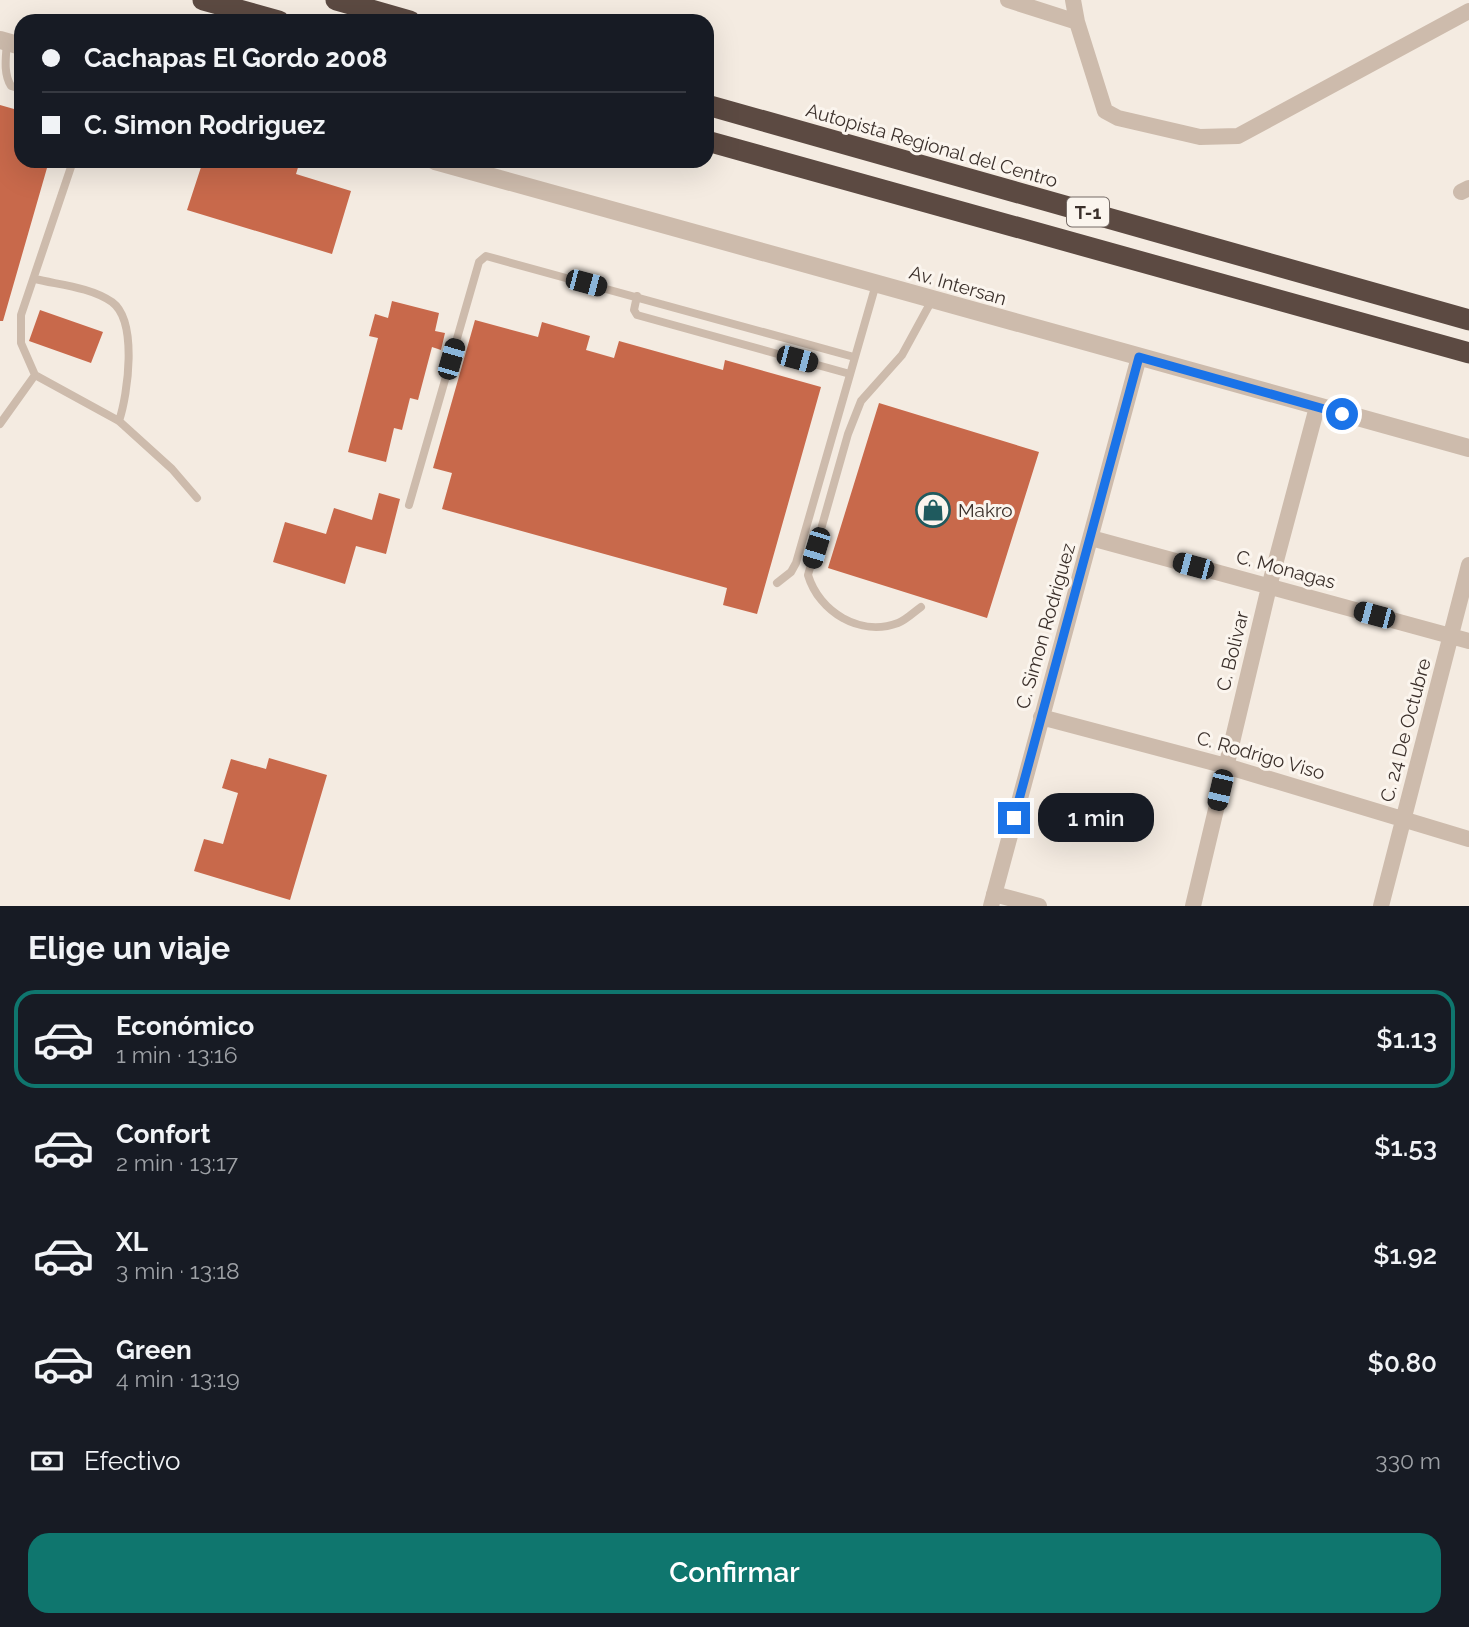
<!DOCTYPE html>
<html lang="es">
<meta charset="utf-8">
<style>
body{margin:0;font-family:Raleway,sans-serif;background:#20242c;color:#f1f3f6;height:100vh;display:flex;flex-direction:column;font-size:26px;white-space:nowrap}
*{box-sizing:border-box;margin:0}
p{font-size:23px;color:#9ea1a6}
.icon{flex:none;width:38px;height:38px;fill:none;stroke:currentColor;stroke-width:2;stroke-linecap:round;stroke-linejoin:round}
.map{position:relative;height:906px;overflow:hidden}
.side{display:flex;flex-direction:column;background:#171b24;flex:1}
.side>*{flex:none}
.hud{position:absolute;left:14px;top:14px;width:700px;height:154px;border-radius:21px;box-shadow:0 7px 28px #0002;display:grid;align-content:center;height:154px;padding:0 28px;background:#171b24}
.end{position:absolute;width:32px;height:32px;margin:-16px;border:9px solid #1a73e8;background:#fff;box-shadow:0 0 0 4px #fff}
.from{border-radius:50%}
.bubble{position:absolute;height:49px;border-radius:21px;background:#171b24;box-shadow:0 7px 28px #0002;font-size:23px;font-weight:600;line-height:49px;text-align:center}
.car{position:absolute;width:21px;height:42px;margin:-21px -10px;border-radius:9px;box-shadow:0 0 5px 2px #0007;background:linear-gradient(#222 24%,#8ab4d8 0 40%,#222 0 76%,#8ab4d8 0 86%,#222 0)}
.hud b{display:flex;align-items:center;gap:24px;height:66px;font-size:26px}
.hud b+b{border-top:2px solid #363941}
.hud i{width:18px;height:18px;background:#f1f3f6}
ul{padding:0;list-style:none}
li{display:flex;align-items:center;gap:21px;height:98px;margin:0 14px 10px;padding:0 14px;border:4px solid transparent;border-radius:21px}
li div{flex:1}
li b{display:block;font-size:26px}
li em{font-style:normal;font-weight:600}
li.active{border-color:#0f766e}
li>.icon{width:63px;height:63px;stroke-width:1.5}
h2{padding:0 28px;font-size:32px;line-height:84px}
.pay{display:flex;align-items:center;gap:18px;height:77px;padding:0 28px;font-size:26px}
.pay p{margin-inline-start:auto}
.action{display:flex;gap:14px;margin-top:auto;padding:14px 28px}
.action a{flex:1;height:80px;border-radius:21px;background:#0f766e;color:#fff;font-size:28px;font-weight:600;line-height:80px;text-align:center}
.map>svg:first-child{display:block}
</style>
<div class="map">
<svg width="1469" height="906" viewBox="0 0 1469 906">
<rect width="100%" height="100%" fill="#f4ebe1"/>
<!-- building -->
<path fill="#c8694b" d="M0 105 21 111V161H49L3 321H0Z
M203 161H300L296 174 351 191 332 254 187 210Z
M392 301 439 313 435 331 445 333 441 350 432 347 418 400 410 398 402 430 394 428 386 462 348 452 378 338 369 336 375 314 388 318Z
M40 310 103 332 91 363 29 341Z
M475 320 538 337 542 322 590 336 586 350 614 358 619 341 723 370 725 360 821 387 757 614 723 605 727 588 442 509 452 473 433 468Z
M879 403 1039 452 987 618 828 568Z
M379 493 400 499 386 554 356 546 345 584 273 562 285 522 326 534 334 508 372 520Z
M269 758 327 775 290 900 194 871 204 839 223 844 238 793 222 788 231 759 266 769Z"/>
<g fill="none" stroke-linecap="round" stroke-linejoin="round">
<!-- service -->
<path stroke="#cdbbac" stroke-width="8" d="M7 42C6 57 3 73 11 86L21 89
M73 161 21 315V343L35 375 119 421 172 469 197 498
M35 279C60 285 90 287 112 302 138 321 128 394 119 421
M637 296 634 310 637 315 850 374
M0 424 35 375
M409 505 479 262 486 256 854 357
M777 583 791 572 796 563 876 284
M921 607C914 612 906 620 898 623 860 637 819 612 808 575L848 434 861 401 902 355 932 300"/>
<!-- minor -->
<path stroke="#cdbbac" stroke-width="16" d="M1008 0 1077 22
M1073 0 1077 22 1105 111 1118 118 1200 137 1238 136 1469 11
M1461 192 1469 188
M1091 538 1469 641
M1041 717 1226 766 1469 839
M994 894 1039 906
M991 906 1139 357
M1193 906 1269 587 1317 407
M1381 906 1469 565"/>
<!-- tertiary -->
<path stroke="#cdbbac" stroke-width="18" d="M0 40 21 46
M435 161 1469 448"/>
<!-- motorway -->
<path stroke="#5c4a42" stroke-width="21" d="M203 0 279 21
M336 0 410 21
M707 105 1469 320
M707 141 1469 353"/>
</g>
<g fill="none" stroke-linecap="round" stroke-linejoin="round">
<!-- route -->
<path stroke="#1a73e8" stroke-width="9" d="M1014 818 1139 357 1342 414"/>
</g>
<!-- icons -->
<defs>
<g id="shop-ring" transform="scale(1.75)"><circle r="9.5" fill="#fbf5ee" stroke="#1f5a5e" stroke-width="1.5"/><path d="M-5-2.5h2.3a2.7 3.5 0 0 1 5.4 0H5L5.5 6h-11ZM-1.5-2.5h3a1.5 2.3 0 0 0-3 0Z" fill="#1f5a5e"/></g>
</defs>
<g fill-rule="evenodd">
<use href="#shop-ring" x="933" y="510"/>
</g>
<g text-anchor="middle" dominant-baseline="central" stroke-width="6" stroke-linejoin="round" paint-order="stroke">
<!-- shield labels -->
<rect fill="#fbf5ee" stroke="#756b66" stroke-width="2" x="1067" y="197.5" width="42" height="29" rx="5"/>
<g font-size="18" font-weight="bold" fill="#3b302b">
<text x="1088" y="212">T-1</text>
</g>
<!-- street labels -->
<g font-size="19" fill="#3b302b" stroke="#fbf5ee">
<text transform="translate(932 145) rotate(16)">Autopista Regional del Centro</text>
<text transform="translate(958 285) rotate(16)">Av. Intersan</text>
<text transform="translate(1286 569) rotate(15)">C. Monagas</text>
<text transform="translate(1045 626) rotate(-74)">C. Simon Rodriguez</text>
<text transform="translate(1232 651) rotate(-76)">C. Bolivar</text>
<text transform="translate(1405 730) rotate(-75)">C. 24 De Octubre</text>
<text transform="translate(1261 755) rotate(16)">C. Rodrigo Viso</text>
</g>
<!-- poi labels -->
<g font-size="19" fill="#3b302b" stroke="#fbf5ee" text-anchor="start">
<text x="958" y="510">Makro</text>
</g>
</g>
</svg>
<i class="end from" style="left:1342px;top:414px"></i>
<i class="end" style="left:1014px;top:818px"></i>
<div class="bubble" style="left:1038px;top:793px;width:116px">1 min</div>
<i class="car" style="left:586px;top:283px;rotate:105deg"></i>
<i class="car" style="left:451px;top:359px;rotate:16deg"></i>
<i class="car" style="left:797px;top:359px;rotate:105deg"></i>
<i class="car" style="left:816px;top:548px;rotate:197deg"></i>
<i class="car" style="left:1193px;top:566px;rotate:285deg"></i>
<i class="car" style="left:1374px;top:615px;rotate:285deg"></i>
<i class="car" style="left:1220px;top:790px;rotate:193deg"></i>
<div class="hud">
<b><i class="from"></i>Cachapas El Gordo 2008</b>
<b><i></i>C. Simon Rodriguez</b>
</div>
</div>
<section class="side">
<h2>Elige un viaje</h2>
<ul>
<li class="active"><svg class="icon" aria-label="car" viewBox="0 0 24 24"><path d="M5 17H2v-5l4-1 3-4h7l3 4 3 1v5h-3M9 17h6M6 11h13"/><circle cx="7" cy="17" r="2"/><circle cx="17" cy="17" r="2"/></svg><div><b>Económico</b><p>1 min · 13:16</p></div><em>$1.13</em></li>
<li><svg class="icon" aria-label="car" viewBox="0 0 24 24"><path d="M5 17H2v-5l4-1 3-4h7l3 4 3 1v5h-3M9 17h6M6 11h13"/><circle cx="7" cy="17" r="2"/><circle cx="17" cy="17" r="2"/></svg><div><b>Confort</b><p>2 min · 13:17</p></div><em>$1.53</em></li>
<li><svg class="icon" aria-label="car" viewBox="0 0 24 24"><path d="M5 17H2v-5l4-1 3-4h7l3 4 3 1v5h-3M9 17h6M6 11h13"/><circle cx="7" cy="17" r="2"/><circle cx="17" cy="17" r="2"/></svg><div><b>XL</b><p>3 min · 13:18</p></div><em>$1.92</em></li>
<li><svg class="icon" aria-label="car" viewBox="0 0 24 24"><path d="M5 17H2v-5l4-1 3-4h7l3 4 3 1v5h-3M9 17h6M6 11h13"/><circle cx="7" cy="17" r="2"/><circle cx="17" cy="17" r="2"/></svg><div><b>Green</b><p>4 min · 13:19</p></div><em>$0.80</em></li>
</ul>
<div class="pay"><svg class="icon" aria-label="cash" viewBox="0 0 24 24"><path d="M3 7h18v10H3z"/><circle cx="12" cy="12" r="2"/></svg>Efectivo<p>330 m</p></div>
<div class="action"><a>Confirmar</a></div>
</section>
